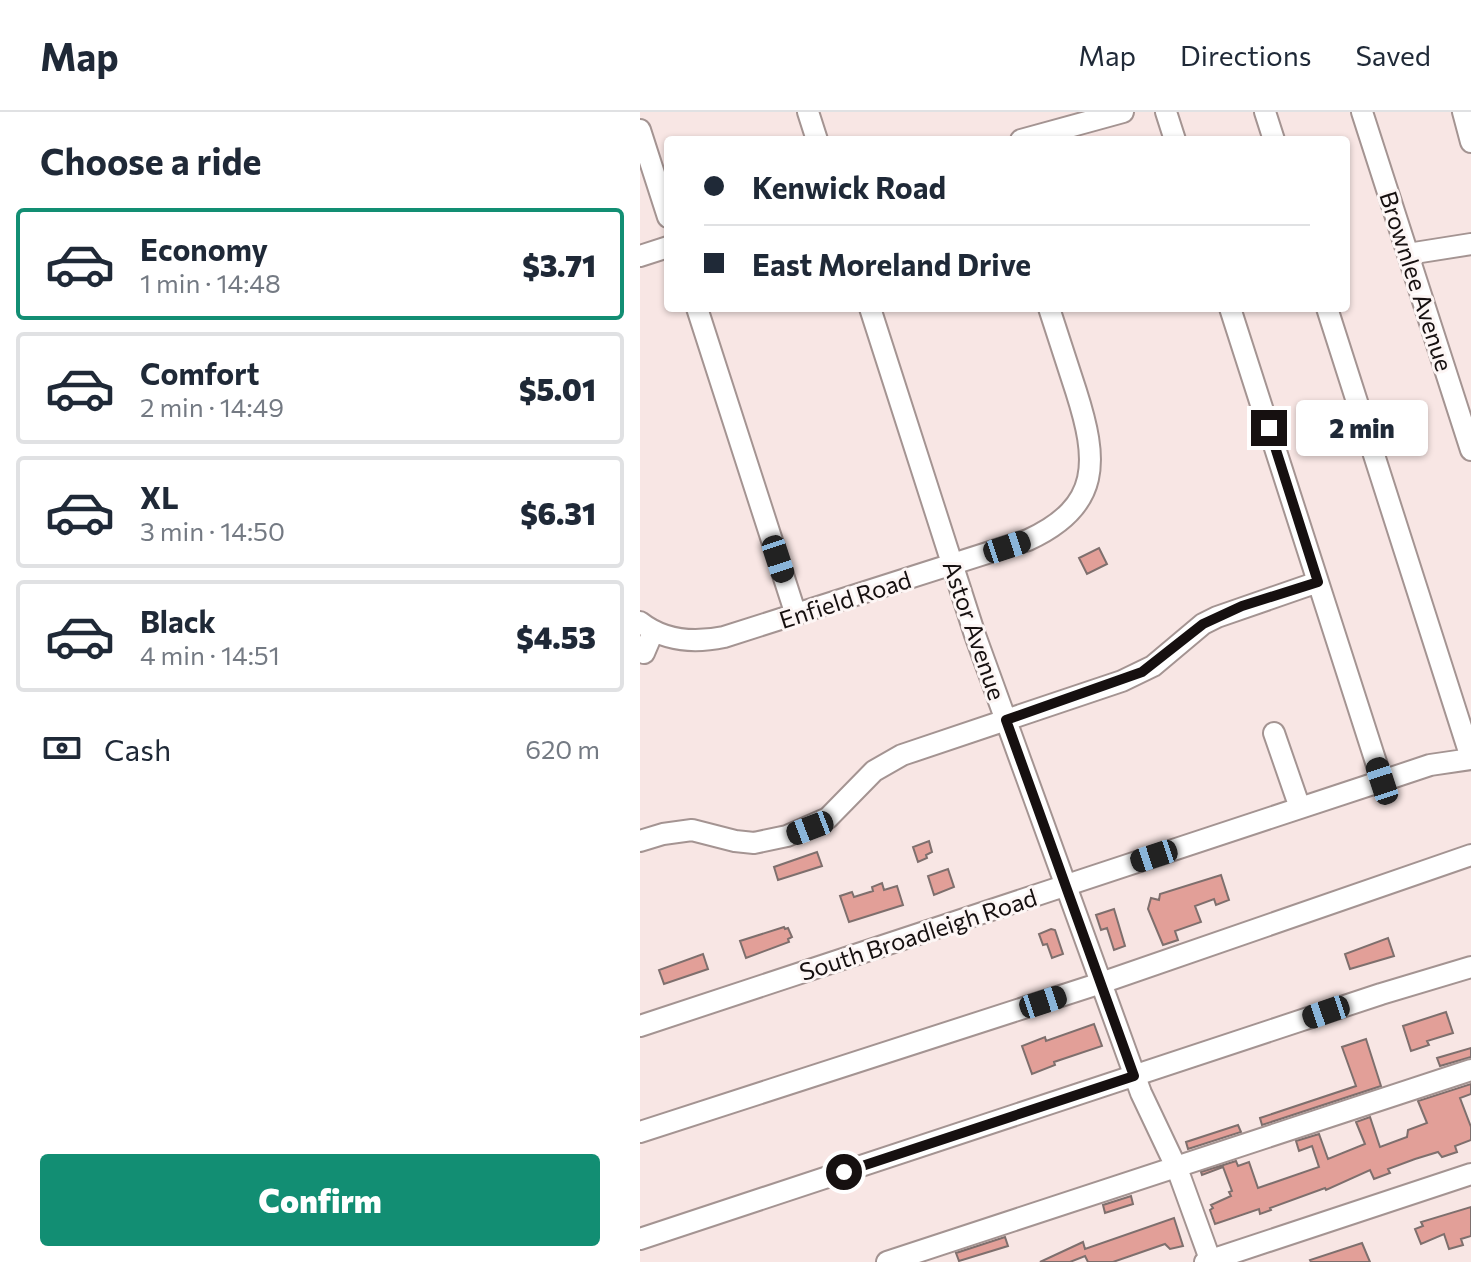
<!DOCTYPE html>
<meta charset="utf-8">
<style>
body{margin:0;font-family:Commissioner,sans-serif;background:#f2f2f3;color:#1f2937;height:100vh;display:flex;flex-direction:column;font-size:30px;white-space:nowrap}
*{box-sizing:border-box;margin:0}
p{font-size:26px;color:#747a83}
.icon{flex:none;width:44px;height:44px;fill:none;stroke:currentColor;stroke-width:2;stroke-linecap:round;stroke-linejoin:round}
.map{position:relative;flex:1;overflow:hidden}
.sheet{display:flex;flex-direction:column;background:#fff;width:640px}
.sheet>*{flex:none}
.guide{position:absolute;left:24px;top:24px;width:686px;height:176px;border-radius:8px;box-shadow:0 2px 6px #0004;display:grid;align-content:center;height:176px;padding:0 40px;background:#fff}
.end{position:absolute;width:36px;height:36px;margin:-18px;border:10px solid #161010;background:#fff;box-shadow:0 0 0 4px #fff}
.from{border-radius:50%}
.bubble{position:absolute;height:56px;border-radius:8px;background:#fff;box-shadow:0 2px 6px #0004;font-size:26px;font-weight:800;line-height:56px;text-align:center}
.car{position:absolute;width:24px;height:48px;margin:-24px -12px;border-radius:10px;box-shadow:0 0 6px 2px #0007;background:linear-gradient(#222 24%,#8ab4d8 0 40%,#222 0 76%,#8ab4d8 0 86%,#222 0)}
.guide b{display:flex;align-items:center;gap:28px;height:76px;font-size:30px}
.guide b+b{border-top:2px solid #e0e1e3}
.guide i{width:20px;height:20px;background:#1f2937}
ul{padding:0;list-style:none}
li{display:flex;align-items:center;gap:24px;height:112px;margin:0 16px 12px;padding:0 24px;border:4px solid #e0e1e3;border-radius:8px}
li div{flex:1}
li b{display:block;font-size:30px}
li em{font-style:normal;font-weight:800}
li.active{border-color:#128e73}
li>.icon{width:72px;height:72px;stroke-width:1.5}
h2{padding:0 40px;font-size:36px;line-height:96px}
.pay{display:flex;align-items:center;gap:20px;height:88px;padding:0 40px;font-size:30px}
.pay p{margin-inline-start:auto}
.button{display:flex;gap:16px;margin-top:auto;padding:16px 40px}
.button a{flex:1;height:92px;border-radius:8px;background:#128e73;color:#fff;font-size:32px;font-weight:800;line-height:92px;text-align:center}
header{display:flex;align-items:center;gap:48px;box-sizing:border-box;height:112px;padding:0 40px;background:#fff;border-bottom:2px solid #e0e1e3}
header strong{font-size:38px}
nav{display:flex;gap:44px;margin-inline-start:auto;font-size:28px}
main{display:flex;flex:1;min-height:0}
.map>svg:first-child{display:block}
</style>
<header>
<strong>Map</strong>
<nav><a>Map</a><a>Directions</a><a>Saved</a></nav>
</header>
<main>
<section class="sheet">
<h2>Choose a ride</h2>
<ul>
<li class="active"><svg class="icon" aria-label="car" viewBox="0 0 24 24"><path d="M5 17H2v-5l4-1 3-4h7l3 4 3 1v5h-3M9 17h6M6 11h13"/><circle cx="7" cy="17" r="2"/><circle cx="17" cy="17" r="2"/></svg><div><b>Economy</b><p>1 min · 14:48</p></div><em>$3.71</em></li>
<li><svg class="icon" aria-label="car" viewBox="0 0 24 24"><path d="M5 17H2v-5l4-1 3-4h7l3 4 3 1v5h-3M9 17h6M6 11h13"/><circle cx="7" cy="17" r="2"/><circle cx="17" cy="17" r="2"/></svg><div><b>Comfort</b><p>2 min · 14:49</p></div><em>$5.01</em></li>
<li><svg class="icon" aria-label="car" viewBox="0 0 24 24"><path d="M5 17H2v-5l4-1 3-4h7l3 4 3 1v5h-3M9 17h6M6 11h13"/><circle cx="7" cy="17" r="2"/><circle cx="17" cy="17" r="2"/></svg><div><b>XL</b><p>3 min · 14:50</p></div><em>$6.31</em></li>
<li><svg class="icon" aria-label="car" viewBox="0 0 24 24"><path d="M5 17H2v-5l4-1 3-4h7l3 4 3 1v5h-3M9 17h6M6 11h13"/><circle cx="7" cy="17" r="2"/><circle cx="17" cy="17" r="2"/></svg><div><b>Black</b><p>4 min · 14:51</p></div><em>$4.53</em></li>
</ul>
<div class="pay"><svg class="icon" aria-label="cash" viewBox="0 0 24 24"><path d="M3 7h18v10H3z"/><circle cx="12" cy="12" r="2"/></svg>Cash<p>620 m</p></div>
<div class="button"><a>Confirm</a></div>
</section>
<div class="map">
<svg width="831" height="1150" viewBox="0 0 831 1150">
<rect width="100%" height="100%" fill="#f8e6e4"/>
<!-- building -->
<path fill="#e29f98" stroke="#7e6f6d" stroke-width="2" d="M459 436 467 452 447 462 439 446Z
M289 729 292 740 286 743 287 746 278 750 273 735Z
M177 740 182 754 138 768 134 755Z
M308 757 314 775 294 783 288 764Z
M581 763 589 788 576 793 574 787 555 794 561 810 535 819 538 828 523 833 508 797 511 786 519 788 520 782Z
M242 771 244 778 257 774 263 793 209 810 200 784 212 780 214 785 233 779 232 775Z
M474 797 485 834 474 838 467 816 461 818 456 803Z
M144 815 145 817 148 816 152 825 148 827 149 830 106 846 100 829Z
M411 817 415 818 423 842 412 846 407 832 403 833 399 822Z
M748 826 754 844 710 857 705 842Z
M63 842 68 857 24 872 19 858Z
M806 900 813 921 787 929 789 933 771 939 763 914Z
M454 912 462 934 414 950 415 953 392 962 382 934 405 925 406 929Z
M726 927 741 974 622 1013 620 1006 716 974 702 935Z
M831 936V945L800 954 797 946Z
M831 972V982L820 986 831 1015V1028L815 1034 817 1040 802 1045 798 1040 775 1047 748 1057 750 1061 734 1067 730 1058 686 1078 685 1076 630 1096 631 1098 620 1102 619 1097 575 1112 570 1098 573 1096 571 1093 591 1084 589 1080 592 1079 583 1055 562 1063 561 1060 596 1049 598 1054 609 1050 618 1076 679 1055 672 1034 659 1039 656 1029 679 1022 688 1047 725 1032 716 1010 730 1005 740 1035 767 1025 768 1018 787 1011 778 989Z
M598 1013 601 1020 548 1037 546 1030Z
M491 1084 493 1092 465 1101 463 1093Z
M831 1095V1124L821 1127 823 1133 809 1137 804 1122 781 1132 775 1117 783 1114 781 1110Z
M534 1106 543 1134 530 1137 525 1132 473 1150H448L445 1144 430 1150H400L443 1130 445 1137Z
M365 1125 368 1134 319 1149 316 1141Z
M722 1131 730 1150H671L670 1148Z"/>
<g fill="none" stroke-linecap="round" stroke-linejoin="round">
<!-- minor casing -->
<g stroke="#a49492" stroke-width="24">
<path id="minor" d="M168 0 177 28
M526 0 535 28
M625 0 634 28
M722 0 831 338
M823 0 831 30
M0 18 28 105
M381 28 483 0
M768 142 831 132
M0 144 28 135
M57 196 156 503
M230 196 335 523 501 981 538 1059 571 1150
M590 196 742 669
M687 196 831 646
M0 510C24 529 55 531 84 525L388 428C462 394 458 348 436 279 427 251 418 224 409 196
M4 541 13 520
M634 621 660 696
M0 729 23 722 52 718 95 729 114 731 147 724 188 706 234 659 262 643 482 569 513 554 563 512 577 505 678 470
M0 914 742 669 790 653 831 647
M0 1020 461 871 831 743
M0 1127 741 882 831 855
M247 1150 831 958
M565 1150 831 1062"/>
</g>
<!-- minor -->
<use href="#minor" stroke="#fff" stroke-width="20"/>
</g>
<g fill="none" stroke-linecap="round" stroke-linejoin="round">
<!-- route -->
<path stroke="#161010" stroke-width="10" d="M204 1060 494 964 366 608 502 560 563 512 602 494 678 470 629 316"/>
</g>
<g text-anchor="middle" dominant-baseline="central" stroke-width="6" stroke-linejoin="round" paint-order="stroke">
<!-- street labels -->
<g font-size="24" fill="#161010" stroke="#fdf6f5">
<text transform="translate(777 169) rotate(72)">Brownlee Avenue</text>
<text transform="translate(205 487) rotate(-18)">Enfield Road</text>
<text transform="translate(335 518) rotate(71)">Astor Avenue</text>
<text transform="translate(278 822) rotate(-18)">South Broadleigh Road</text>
</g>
</g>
</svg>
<i class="end from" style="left:204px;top:1060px"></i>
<i class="end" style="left:629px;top:316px"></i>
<div class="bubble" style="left:656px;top:288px;width:132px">2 min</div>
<i class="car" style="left:367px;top:435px;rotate:72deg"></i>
<i class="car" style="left:138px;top:447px;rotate:162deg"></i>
<i class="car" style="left:742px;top:669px;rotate:342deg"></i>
<i class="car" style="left:170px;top:716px;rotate:249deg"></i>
<i class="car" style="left:514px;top:744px;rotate:252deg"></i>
<i class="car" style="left:403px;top:890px;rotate:72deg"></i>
<i class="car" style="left:686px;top:900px;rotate:251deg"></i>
<div class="guide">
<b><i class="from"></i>Kenwick Road</b>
<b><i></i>East Moreland Drive</b>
</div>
</div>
</main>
